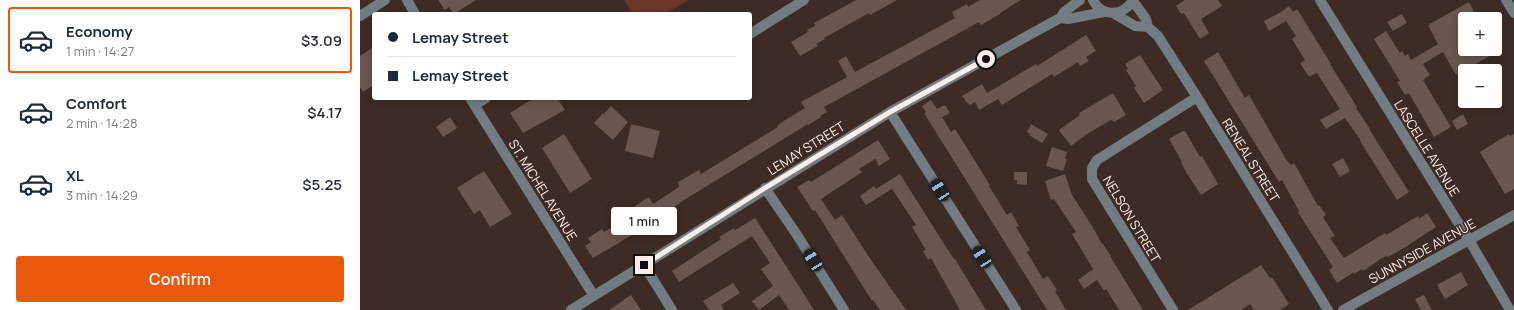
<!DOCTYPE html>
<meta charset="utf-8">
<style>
body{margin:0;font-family:Manrope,sans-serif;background:#f2f2f3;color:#1f2937;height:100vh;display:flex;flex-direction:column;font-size:15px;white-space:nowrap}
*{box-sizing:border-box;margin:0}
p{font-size:13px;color:#747a83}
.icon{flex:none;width:22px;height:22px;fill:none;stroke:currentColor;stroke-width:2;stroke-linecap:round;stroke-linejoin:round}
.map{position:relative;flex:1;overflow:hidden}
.drawer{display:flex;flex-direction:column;background:#fff;width:360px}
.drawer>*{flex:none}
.banner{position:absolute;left:12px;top:12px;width:380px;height:88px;border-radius:4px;box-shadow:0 2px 10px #0003;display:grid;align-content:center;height:88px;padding:0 16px;background:#fff}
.fabs{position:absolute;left:1098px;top:12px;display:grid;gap:8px}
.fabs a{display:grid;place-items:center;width:44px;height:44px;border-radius:4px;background:#fff;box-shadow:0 2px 10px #0003;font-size:20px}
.end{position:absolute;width:18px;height:18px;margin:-9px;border:5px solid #faede9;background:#111;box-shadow:0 0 0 2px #111}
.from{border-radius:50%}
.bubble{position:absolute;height:28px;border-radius:4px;background:#fff;box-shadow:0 2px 10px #0003;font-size:13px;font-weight:600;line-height:28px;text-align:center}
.car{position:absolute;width:12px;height:24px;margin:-12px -6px;border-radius:5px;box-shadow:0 0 3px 1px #0007;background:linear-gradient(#222 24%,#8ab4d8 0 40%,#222 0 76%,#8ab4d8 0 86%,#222 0)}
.banner b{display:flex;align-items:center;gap:14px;height:38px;font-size:15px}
.banner b+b{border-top:1px solid #e0e1e3}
.banner i{width:10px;height:10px;background:#1f2937}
ul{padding:7px 0 0;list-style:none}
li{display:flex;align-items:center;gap:12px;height:66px;margin:0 8px 6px;padding:0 8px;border:2px solid transparent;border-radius:4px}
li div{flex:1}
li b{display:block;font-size:15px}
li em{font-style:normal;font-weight:600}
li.active{border-color:#ea580c}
li>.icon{width:36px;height:36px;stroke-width:1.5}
.button{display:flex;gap:8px;margin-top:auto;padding:8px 16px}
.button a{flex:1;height:46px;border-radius:4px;background:#ea580c;color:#fff;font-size:16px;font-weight:600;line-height:46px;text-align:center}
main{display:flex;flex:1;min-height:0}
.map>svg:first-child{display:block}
</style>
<main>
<section class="drawer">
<ul>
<li class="active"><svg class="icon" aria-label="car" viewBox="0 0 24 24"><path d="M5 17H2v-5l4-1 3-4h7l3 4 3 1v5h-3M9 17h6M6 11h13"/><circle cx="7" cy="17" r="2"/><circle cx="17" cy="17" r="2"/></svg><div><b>Economy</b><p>1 min · 14:27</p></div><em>$3.09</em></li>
<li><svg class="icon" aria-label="car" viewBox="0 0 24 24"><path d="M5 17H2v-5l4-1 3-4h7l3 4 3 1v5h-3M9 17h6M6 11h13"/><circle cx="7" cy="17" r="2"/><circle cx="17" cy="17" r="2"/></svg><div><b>Comfort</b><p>2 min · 14:28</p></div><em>$4.17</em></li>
<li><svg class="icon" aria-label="car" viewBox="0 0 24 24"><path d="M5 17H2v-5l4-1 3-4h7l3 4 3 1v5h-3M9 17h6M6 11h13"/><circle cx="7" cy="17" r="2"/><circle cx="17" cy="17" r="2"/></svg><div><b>XL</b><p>3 min · 14:29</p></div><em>$5.25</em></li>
</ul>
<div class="button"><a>Confirm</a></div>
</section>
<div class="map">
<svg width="1154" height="310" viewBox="0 0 1154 310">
<rect width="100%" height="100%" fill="#3e2b26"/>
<!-- green -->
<path fill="#6d3528" d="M264 0H329L305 14H272Z"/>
<!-- building -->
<path fill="#6b554f" d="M78 0H116L94 14 89 7 85 10Z
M496 0H537L510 15 509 13 464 38 465 39 456 44 458 46 440 56 431 42 448 32 447 30 455 26 454 23Z
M620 0H661L640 13V14L621 25 619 22 464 107 467 112 460 116 461 117 448 125V124L324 200 291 224 233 258 225 246 231 242 228 238 242 229 244 232 279 211 275 206 289 197 293 204 319 187 318 182 339 170 341 174 418 127 417 126 422 122 445 108 441 102 487 77 478 61 486 56 495 72 595 18 592 12 607 4 608 7Z
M825 0H858L862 6 841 19 849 33 840 39 824 13 821 14 816 6Z
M1109 2 1118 19H1105V49H1142L1096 75 1083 52 1063 64 1070 75 1063 80 1091 127 1074 137 1049 93 1045 95 1037 82 1040 81 1014 39 1026 31 1040 53 1042 51 1045 56 1048 54 1051 60 1078 44 1068 25Z
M929 6 933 12 937 9 971 64H970L997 107 996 108 1010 129H1009L1049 192 1037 200 1000 141H1001L985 118 966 129 960 120 980 109 957 73 949 77 940 63 945 60 932 39 936 36 926 21 909 31 904 21 921 12Z
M1042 14 1047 23 1033 31 1027 22Z
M726 35 736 51 726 57 729 61 720 66 718 62 694 77 692 74 642 105 638 99 619 110 615 102 610 105 608 103V104L602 96 622 84 627 93 676 64 677 66Z
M14 47V85L3 92 0 87V56Z
M858 52 885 98 889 95 927 161 931 165 934 163 958 206 959 205 966 215 963 217 975 236 970 238 984 258 1025 233 1026 235 1058 216 1059 219 1067 213 1076 227 1044 248 1028 257 1027 256 1022 258 1003 271 1002 269 994 274V272L977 283 969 270 973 267 941 217 938 212 939 211 922 180 919 182 844 61Z
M780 55 803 90 784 103 774 88 776 86 766 70 768 69 765 64Z
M753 93 766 115 754 122 751 120 727 134 711 146 699 130 720 115 719 113Z
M174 98H197L205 110 163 133 150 113Z
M571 100 577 109 585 105 590 113 582 117 591 132 595 129 630 185 629 186 647 215 651 212 659 226 656 227 670 250 667 252 683 279 688 276 697 290 695 291 706 310H687L564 113 566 112 562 106Z
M251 106 268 122 253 140 234 123 243 113 244 114Z
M1103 114 1108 124 1097 130 1092 121Z
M90 117 97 128 83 137 76 127Z
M271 124 300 131 293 158 265 151Z
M671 124 688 134 682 143 669 135 670 134 667 132Z
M823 131H825L840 157 842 156 858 184 841 195 826 172 821 162H822L809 139Z
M204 134 232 179 210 193 182 148Z
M1149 134 1150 136 1154 134V189L1145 194 1120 152Z
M518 140 530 159 519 166 515 159 499 169 502 172 461 199 475 220 482 215 509 257 546 310H520L513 300 512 301 455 210 453 211 437 187 449 180 451 182Z
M692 147 707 152 705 159H707L703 171 686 166Z
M983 158 990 171 980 177 972 164Z
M124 171 152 214 130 227 120 210 114 214 97 188Z
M654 172H667V185L657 184V180H654Z
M540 174 579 236 594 259H595L626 310H600L571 258 568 260 563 251 566 250 552 227 556 225 532 189 506 205 500 196 514 186 516 189Z
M705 174 712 195 732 226 742 244H743L751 256H750L783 310H759L746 289 744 291 737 280 724 289 718 280 733 269 712 234 716 232 694 199 691 200 685 181Z
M395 218 435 280 454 310H429L419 295 399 310 392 301 413 286 401 269 410 263 392 236 319 282 312 271 361 239 359 237 374 228 375 230 377 229Z
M901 265 910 278 912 277 929 304 920 310H894L890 304 881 310H828Z
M1101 272 1108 285 1085 299 1077 285Z
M373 283 380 293 361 305 364 310H349L343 301Z
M271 295 281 310H249Z
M1064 295 1072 310H1061L1055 299Z"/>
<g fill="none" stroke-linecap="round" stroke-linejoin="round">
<!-- minor -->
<path stroke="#727c81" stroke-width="10" d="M47 0 55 14
M733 0C742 18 764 16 773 0
M960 0 1109 240 1150 310
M1146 0 1154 13
M773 1 786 19 788 27 798 36 837 97 968 310
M753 13 775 26 788 27
M0 16 25 0
M700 18 708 19 744 12
M390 34 444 0
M110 98 234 296
M115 105 126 98
M530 112 656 310
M405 188 437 235 484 310
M284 265 312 310
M211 310 530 112 700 18 704 12 720 0
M813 310 732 179V168L737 160 837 97
M983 310 1154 215"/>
</g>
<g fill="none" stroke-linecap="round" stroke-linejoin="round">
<!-- route -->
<path stroke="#faede9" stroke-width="5" d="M284 265 405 188 530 112 626 59"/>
</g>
<g text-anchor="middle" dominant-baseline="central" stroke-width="3" stroke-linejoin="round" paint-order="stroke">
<!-- street labels -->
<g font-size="13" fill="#faede9" stroke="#3e2b26">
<text transform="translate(446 148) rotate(-32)">LEMAY STREET</text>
<text transform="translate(1067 148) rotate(58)">LASCELLE AVENUE</text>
<text transform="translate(891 160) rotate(58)">RENEAL STREET</text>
<text transform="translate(183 190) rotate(58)">ST. MICHEL AVENUE</text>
<text transform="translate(772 219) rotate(59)">NELSON STREET</text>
<text transform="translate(1062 251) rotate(-29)">SUNNYSIDE AVENUE</text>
</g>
</g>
</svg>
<div class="fabs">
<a>+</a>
<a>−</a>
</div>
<i class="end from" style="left:626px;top:59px"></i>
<i class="end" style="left:284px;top:265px"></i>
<div class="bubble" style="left:251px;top:207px;width:66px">1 min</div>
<i class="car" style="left:580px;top:190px;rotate:327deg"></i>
<i class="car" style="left:622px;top:257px;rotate:327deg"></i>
<i class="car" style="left:453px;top:260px;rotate:328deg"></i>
<div class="banner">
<b><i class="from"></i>Lemay Street</b>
<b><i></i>Lemay Street</b>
</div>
</div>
</main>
